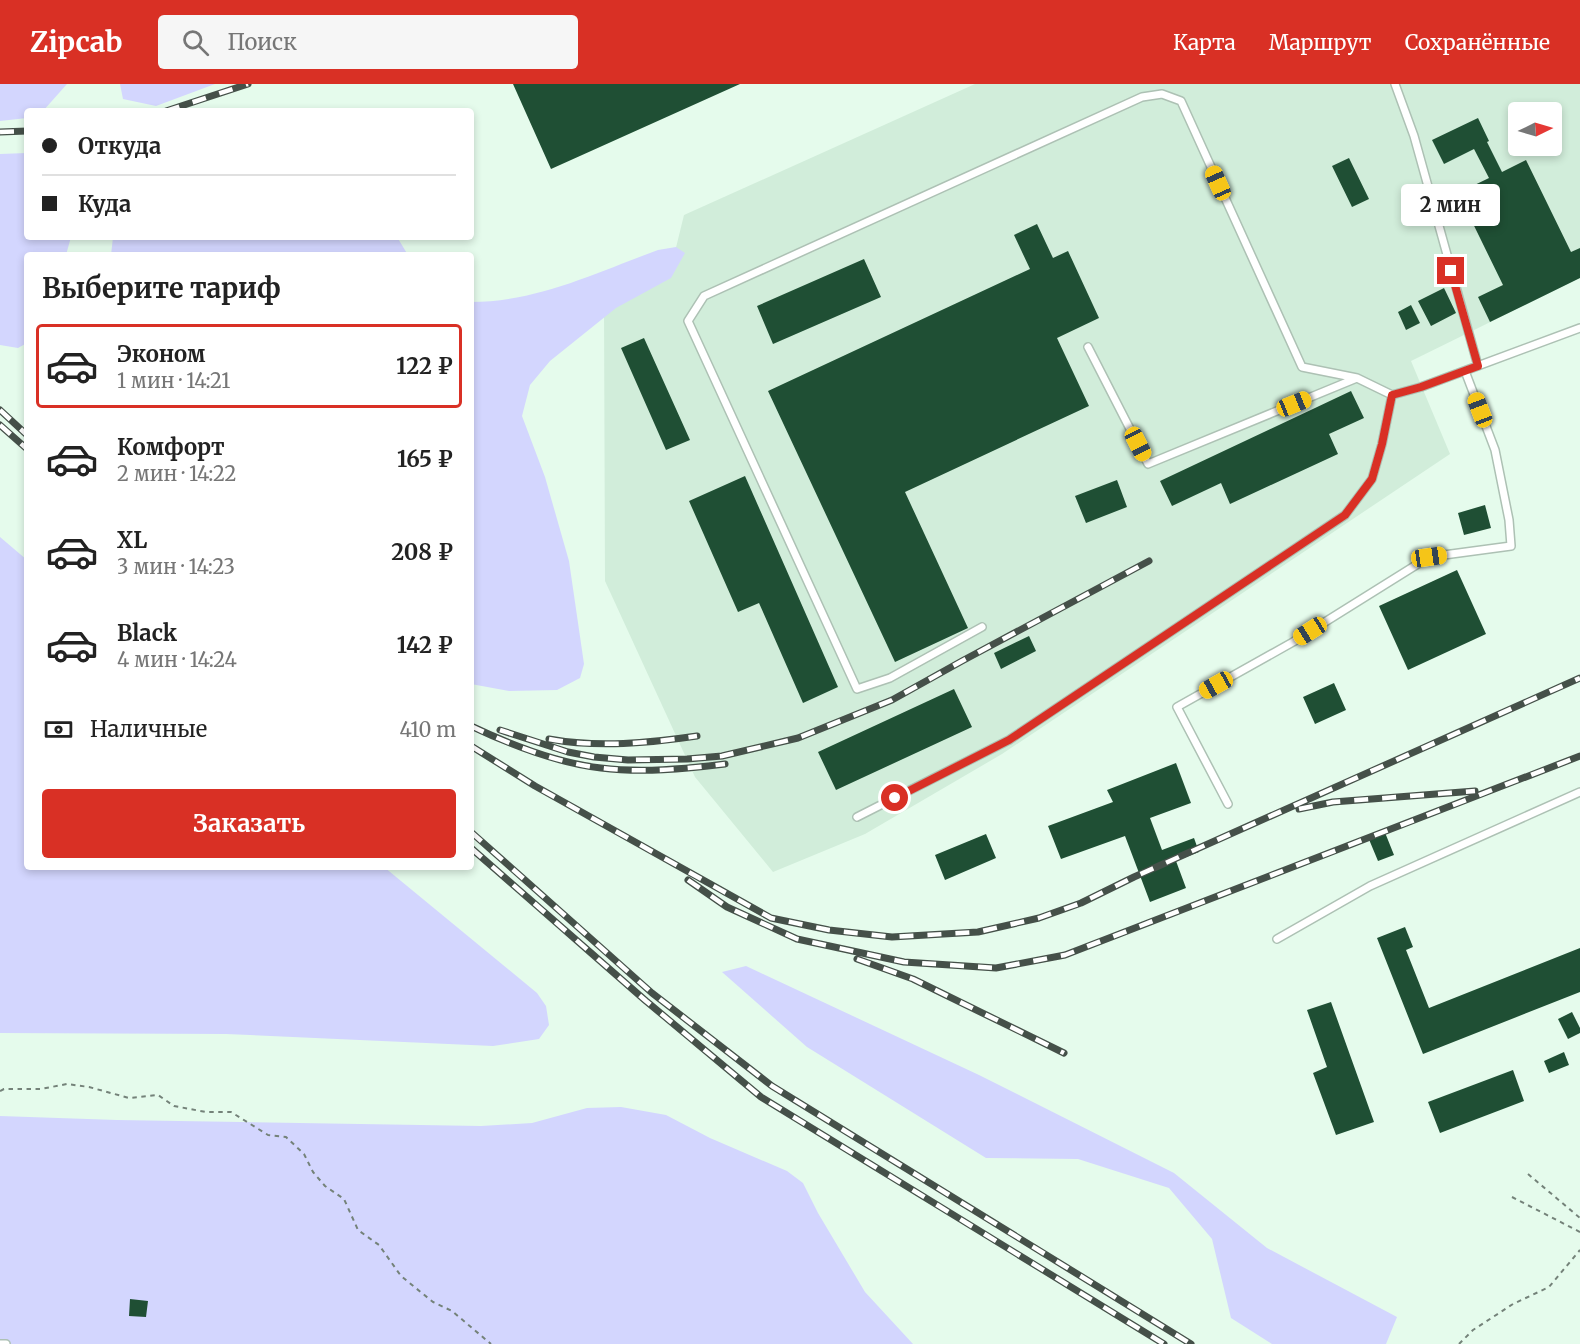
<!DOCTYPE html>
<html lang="ru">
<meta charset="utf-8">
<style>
body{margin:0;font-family:Merriweather,serif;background:#f6f6f6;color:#222;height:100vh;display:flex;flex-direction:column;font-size:22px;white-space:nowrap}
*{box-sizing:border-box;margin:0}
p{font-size:20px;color:#767676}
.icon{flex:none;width:33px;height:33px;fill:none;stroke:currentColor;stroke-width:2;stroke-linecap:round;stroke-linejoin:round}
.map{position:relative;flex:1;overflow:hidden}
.sheet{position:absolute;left:24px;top:168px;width:450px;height:618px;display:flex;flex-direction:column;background:#fff;border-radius:6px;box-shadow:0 3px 9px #0003}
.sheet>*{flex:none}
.guide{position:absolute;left:24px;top:24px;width:450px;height:132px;border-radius:6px;box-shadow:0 3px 9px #0003;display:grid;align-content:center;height:132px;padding:0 18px;background:#fff}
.needle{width:39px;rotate:85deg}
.controls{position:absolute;left:1508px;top:18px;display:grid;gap:12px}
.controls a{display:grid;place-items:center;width:54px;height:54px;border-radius:6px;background:#fff;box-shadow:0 3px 9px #0003;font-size:30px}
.end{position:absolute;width:27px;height:27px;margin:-14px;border:8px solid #d93025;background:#fff;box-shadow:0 0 0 3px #fff}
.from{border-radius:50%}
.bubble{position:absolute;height:42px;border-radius:6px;background:#fff;box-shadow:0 3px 9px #0003;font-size:20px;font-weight:700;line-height:42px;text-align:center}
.car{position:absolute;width:18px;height:36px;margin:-18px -9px;border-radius:8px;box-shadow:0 0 4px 2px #0007;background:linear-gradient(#f5c518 24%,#345 0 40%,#f5c518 0 76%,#345 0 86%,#f5c518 0)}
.guide b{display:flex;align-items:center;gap:21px;height:57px;font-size:22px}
.guide b+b{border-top:2px solid #e0e0e0}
.guide i{width:15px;height:15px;background:#222}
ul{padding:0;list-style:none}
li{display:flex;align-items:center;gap:18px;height:84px;margin:0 12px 9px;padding:0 6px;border:3px solid transparent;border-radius:6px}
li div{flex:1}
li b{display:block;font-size:22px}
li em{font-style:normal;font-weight:700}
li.current{border-color:#d93025}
li>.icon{width:54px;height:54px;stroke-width:1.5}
h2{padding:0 18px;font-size:27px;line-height:72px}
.pay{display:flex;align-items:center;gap:15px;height:66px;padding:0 18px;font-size:22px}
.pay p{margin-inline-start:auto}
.action{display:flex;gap:12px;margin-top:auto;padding:12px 18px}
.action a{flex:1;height:69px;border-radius:6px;background:#d93025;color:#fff;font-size:24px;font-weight:700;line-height:69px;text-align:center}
header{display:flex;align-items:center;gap:36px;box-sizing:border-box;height:84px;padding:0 30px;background:#d93025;color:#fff}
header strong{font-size:28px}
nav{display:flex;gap:33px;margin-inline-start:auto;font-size:21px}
.search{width:420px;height:54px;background:#f6f6f6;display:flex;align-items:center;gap:15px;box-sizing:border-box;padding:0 21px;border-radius:6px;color:#767676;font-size:22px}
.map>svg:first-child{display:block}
</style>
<header>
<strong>Zipcab</strong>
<div class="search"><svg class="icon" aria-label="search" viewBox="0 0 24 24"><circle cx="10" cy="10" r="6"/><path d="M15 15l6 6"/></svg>Поиск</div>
<nav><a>Карта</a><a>Маршрут</a><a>Сохранённые</a></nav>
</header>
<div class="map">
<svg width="1580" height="1260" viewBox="0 0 1580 1260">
<rect width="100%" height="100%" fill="#e5fbec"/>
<!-- built -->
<path fill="#d1edda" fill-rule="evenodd" d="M975 0H1580V194L1411 277 1450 370 1002 670 865 750 773 788 695 693 605 497 604 224 670 188 684 131ZM1518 28H1551V62H1518Z"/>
<!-- green -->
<path fill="#d3d6fe" d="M0 0H67L43 27H27V34L0 37Z
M120 0H215L156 22 123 15Z
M27 69V153H71L66 171H27V259L18 264 0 261V70Z
M113 153H397L408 171H111Z
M676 163 685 169 671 194 616 224 550 277 530 301 522 332 545 393 569 477 584 580 580 594 557 606 509 607 471 600V218C537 218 598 188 658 166Z
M0 453 27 476V783H384L537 909 546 922 549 941 539 955 493 962 226 950 0 949Z
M746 882 979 991 1174 1089 1267 1164 1397 1233 1386 1260H1272L1231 1234 1212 1155 1169 1104 1078 1075 986 1074 807 963 722 888Z
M621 1023 666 1031 710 1054 787 1087 803 1099 818 1129 865 1208 913 1260H0V1032L117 1036 481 1042 532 1039 587 1024Z"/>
<!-- building -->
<path fill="#1f4f34" d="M513 0H740L551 85Z
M1478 34 1489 57 1487 58 1502 88 1526 76 1571 168 1580 164V194L1490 238 1478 213 1503 201 1458 109 1489 94 1474 65 1444 80 1432 56Z
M1349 74 1369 115 1352 123 1332 82Z
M1037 140 1053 174 1068 167 1099 234 1057 254 1089 322 905 408 968 544 895 578 768 307 1030 185 1014 151Z
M864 175 881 213 773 260 757 222Z
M1444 204 1456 229 1431 242 1418 217Z
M1411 221 1420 239 1406 246 1398 228Z
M644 254 690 356 666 366 621 264Z
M1351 307 1364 334 1329 350 1338 370 1230 420 1221 399 1172 422 1160 397Z
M745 392 838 603 803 619 759 519 738 528 689 417Z
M1117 396 1127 423 1086 439 1075 412Z
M1485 421 1491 444 1464 451 1458 429Z
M1457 486 1486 550 1408 586 1379 522Z
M1029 552 1036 567 1001 585 994 569Z
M1334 599 1346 626 1315 640 1303 613Z
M954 605 972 643 836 706 818 668Z
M1176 679 1191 719 1150 734 1162 766 1194 754 1199 768 1176 777 1186 804 1150 818 1125 752 1061 775 1048 742 1113 718 1107 706Z
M1384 746 1394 771 1378 777 1368 753Z
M986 750 996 774 945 796 935 771Z
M1405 843 1413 863 1406 866 1429 924 1580 864V908L1423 970 1377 854Z
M1331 918 1374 1038 1336 1051 1313 989 1327 983 1307 926Z
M1572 928 1580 944V949L1568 955 1558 935Z
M1564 968 1569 981 1549 989 1544 977Z
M1513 986 1524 1017 1440 1049 1428 1018Z
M130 1215 148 1217 146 1233 129 1232Z"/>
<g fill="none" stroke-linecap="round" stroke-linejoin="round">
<!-- lane casing -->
<g stroke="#adc1b4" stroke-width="10">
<path id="lane" d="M1395 0 1414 52 1478 282
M1088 263 1148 380 1357 294
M982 543 890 594 857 605 688 237 704 212 1142 13 1162 10 1181 17 1302 283 1357 294 1392 311 1421 303 1580 244
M1228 720 1177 623 1293 558 1429 473 1511 462 1509 436 1495 366 1465 287
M857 733 1009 656 1345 431 1372 395 1382 360 1392 311
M1277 855 1370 802 1580 708
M0 1260H6"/>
</g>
<!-- path -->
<path stroke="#748279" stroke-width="2" stroke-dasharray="4.5 4.5" stroke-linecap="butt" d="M0 1007 4 1005H41L67 1000 89 1003 129 1014 158 1011 174 1022 206 1028H231L268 1051 286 1053 304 1070 313 1088 325 1102 344 1115 358 1146 379 1161 401 1192 433 1218 452 1227 491 1260
M1528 1090 1580 1134
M1512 1113 1580 1148
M1459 1260 1473 1246 1513 1220 1549 1203 1580 1166"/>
<!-- lane -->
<use href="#lane" stroke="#fff" stroke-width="7"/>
<!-- rail casing -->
<g stroke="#455049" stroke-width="7">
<path id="rail" d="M166 27 248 0
M0 48 27 47
M0 326 27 351
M0 341 27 365
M471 642C511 661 557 679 601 684 642 689 684 685 725 680
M500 646 568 668 594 673 628 676 687 675 722 672 798 654 892 616 962 577 1149 477
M549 655C598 664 649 659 697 652
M471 662 535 702 771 834 829 846 892 853 978 848 1039 834 1081 819 1134 793 1580 594
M1299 725 1333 718 1475 707
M471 748 652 909 772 1002 1191 1260
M471 764 646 917 761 1013 1164 1260
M688 796 727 823 797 855 904 878 996 884 1065 871 1580 672
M857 875 913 895 1064 969"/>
</g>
<!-- rail -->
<use href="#rail" stroke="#fff" stroke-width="4.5" stroke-dasharray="14" stroke-linecap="butt"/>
</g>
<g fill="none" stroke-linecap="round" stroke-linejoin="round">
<!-- route -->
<path stroke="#d93025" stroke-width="8" d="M895 714 1009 656 1345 431 1372 395 1382 360 1392 311 1421 303 1478 282 1451 187"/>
</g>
</svg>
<div class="controls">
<a><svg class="needle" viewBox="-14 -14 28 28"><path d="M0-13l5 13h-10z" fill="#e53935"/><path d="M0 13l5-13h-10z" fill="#767676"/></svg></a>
</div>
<i class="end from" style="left:895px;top:714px"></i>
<i class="end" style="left:1451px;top:187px"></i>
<div class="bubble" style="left:1401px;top:100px;width:99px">2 мин</div>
<i class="car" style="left:1218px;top:99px;rotate:336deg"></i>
<i class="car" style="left:1294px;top:320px;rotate:68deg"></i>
<i class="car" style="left:1480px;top:326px;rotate:339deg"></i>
<i class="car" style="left:1138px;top:360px;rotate:153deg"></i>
<i class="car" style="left:1429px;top:473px;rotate:82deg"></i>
<i class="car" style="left:1310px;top:547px;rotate:238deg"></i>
<i class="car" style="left:1216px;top:601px;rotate:241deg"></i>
<div class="guide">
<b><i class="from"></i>Откуда</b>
<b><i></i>Куда</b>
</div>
<section class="sheet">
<h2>Выберите тариф</h2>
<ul>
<li class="current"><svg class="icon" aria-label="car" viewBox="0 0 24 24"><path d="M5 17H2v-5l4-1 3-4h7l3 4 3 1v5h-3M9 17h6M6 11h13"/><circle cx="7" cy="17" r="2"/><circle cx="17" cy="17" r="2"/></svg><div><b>Эконом</b><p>1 мин · 14:21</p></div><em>122 ₽</em></li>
<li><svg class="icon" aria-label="car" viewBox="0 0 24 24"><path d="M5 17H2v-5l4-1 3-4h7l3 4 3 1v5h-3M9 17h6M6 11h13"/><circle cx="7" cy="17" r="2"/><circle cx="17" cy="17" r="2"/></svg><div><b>Комфорт</b><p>2 мин · 14:22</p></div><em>165 ₽</em></li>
<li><svg class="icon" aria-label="car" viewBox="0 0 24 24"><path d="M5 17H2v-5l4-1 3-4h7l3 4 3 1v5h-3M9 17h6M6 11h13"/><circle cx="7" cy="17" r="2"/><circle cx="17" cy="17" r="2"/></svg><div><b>XL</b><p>3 мин · 14:23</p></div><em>208 ₽</em></li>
<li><svg class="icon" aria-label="car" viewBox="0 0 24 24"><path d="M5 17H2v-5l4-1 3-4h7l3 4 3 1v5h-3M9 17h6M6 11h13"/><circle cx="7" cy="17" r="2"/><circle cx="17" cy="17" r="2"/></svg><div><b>Black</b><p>4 мин · 14:24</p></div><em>142 ₽</em></li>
</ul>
<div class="pay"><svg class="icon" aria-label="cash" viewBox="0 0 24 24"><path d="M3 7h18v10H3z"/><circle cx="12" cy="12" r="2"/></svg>Наличные<p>410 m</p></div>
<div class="action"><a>Заказать</a></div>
</section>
</div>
